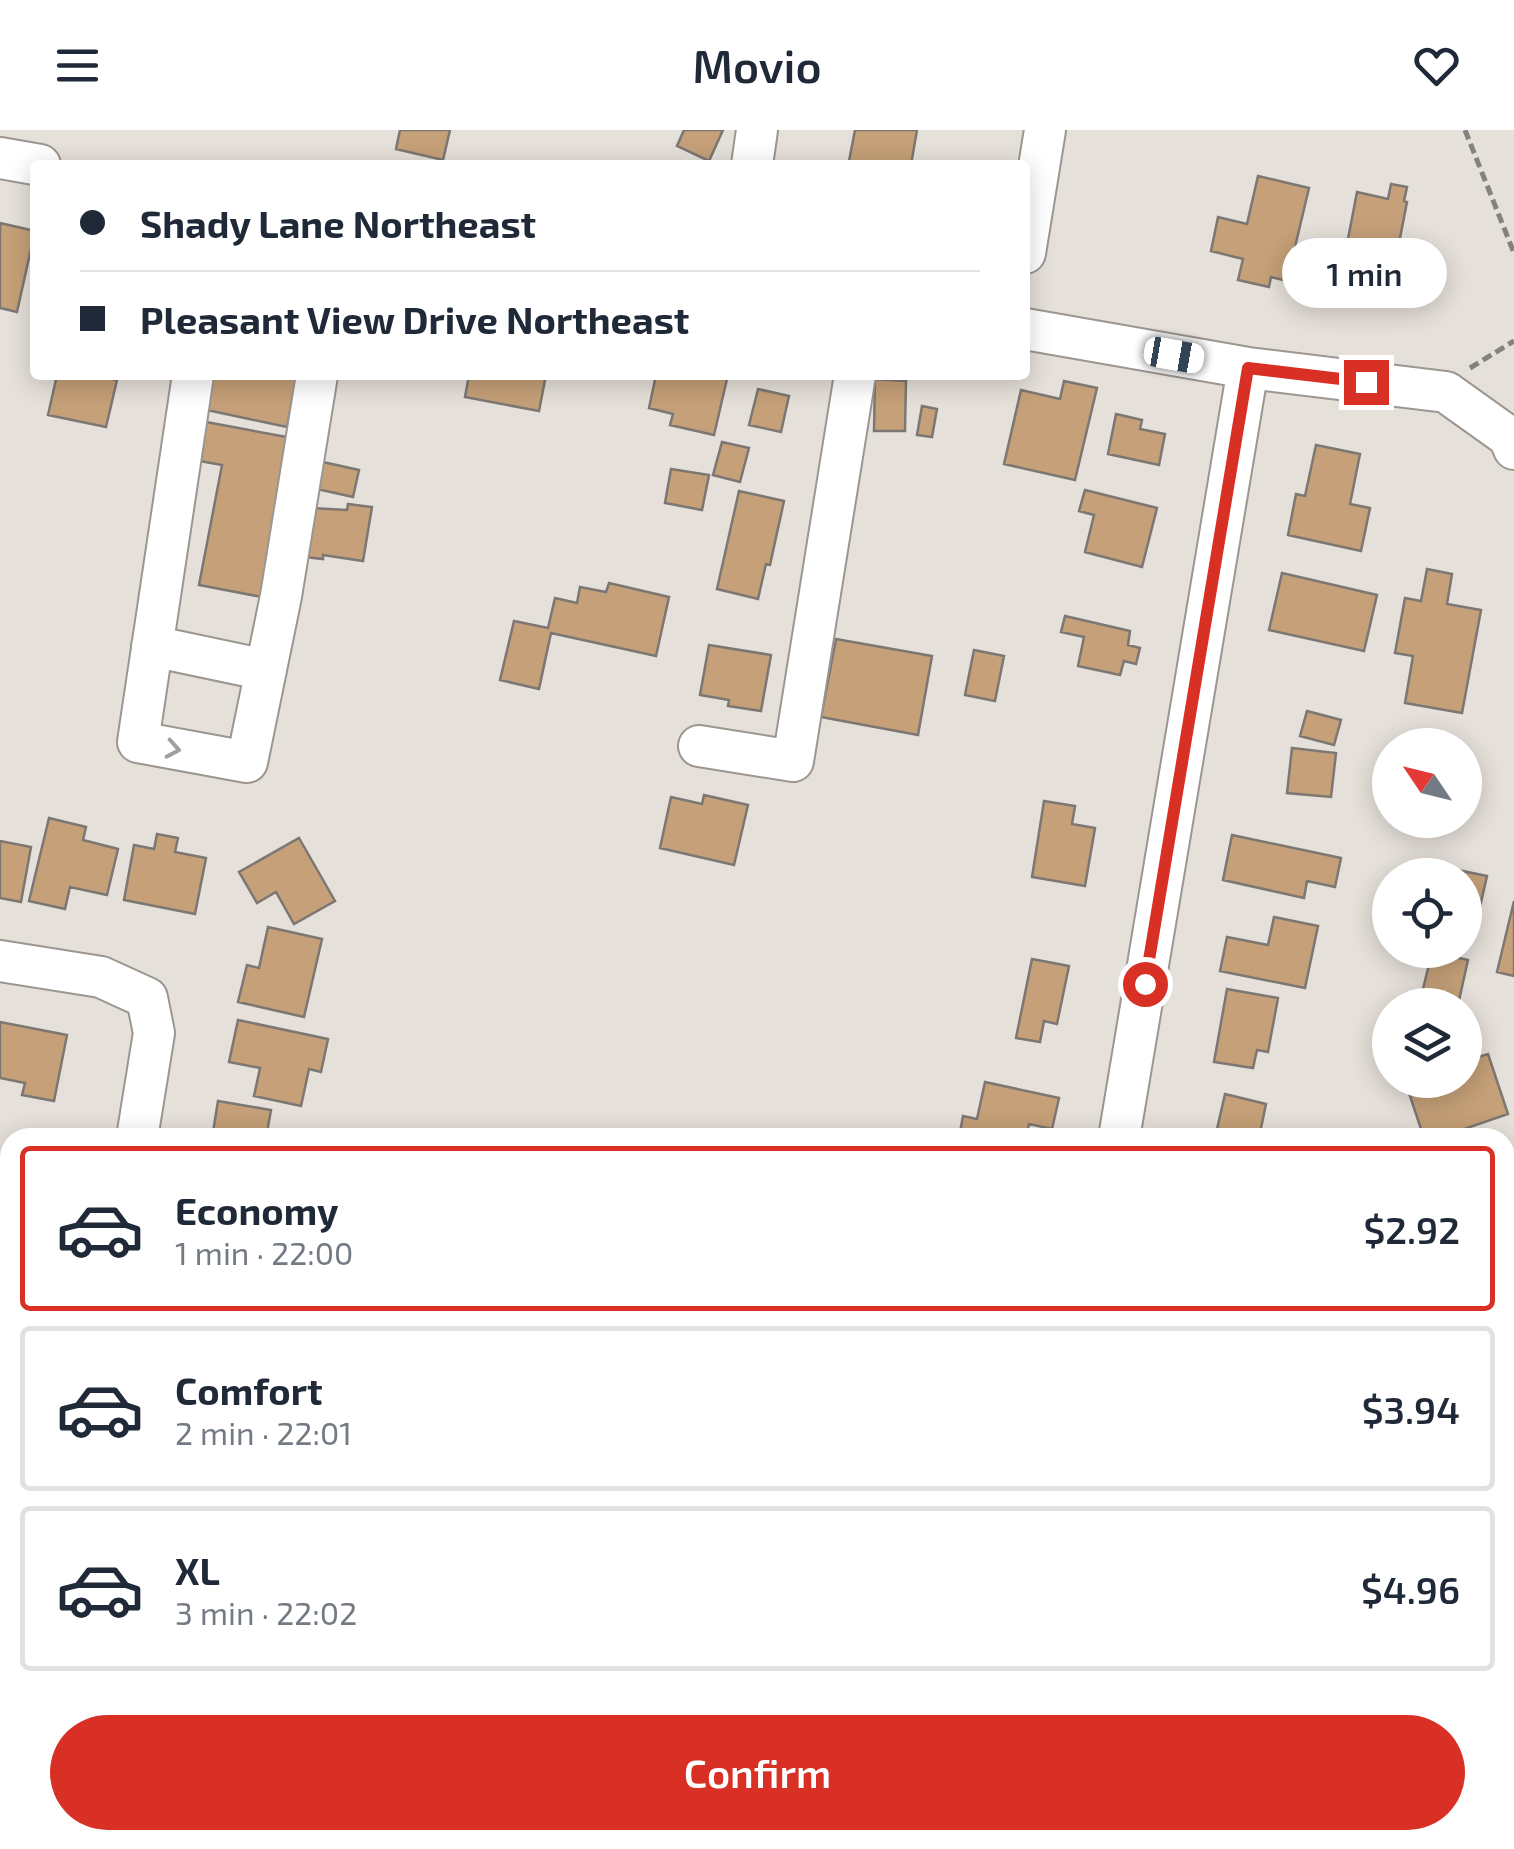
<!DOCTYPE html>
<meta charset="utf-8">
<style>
body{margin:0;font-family:"Exo 2",sans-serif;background:#f6f6f7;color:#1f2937;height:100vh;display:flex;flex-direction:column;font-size:38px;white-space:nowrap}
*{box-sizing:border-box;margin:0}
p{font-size:32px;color:#747a83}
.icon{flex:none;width:55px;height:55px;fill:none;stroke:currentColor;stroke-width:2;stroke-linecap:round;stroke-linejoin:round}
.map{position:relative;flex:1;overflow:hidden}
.details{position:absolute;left:0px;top:998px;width:1515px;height:722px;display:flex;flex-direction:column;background:#fff;border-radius:30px 30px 0 0;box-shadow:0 5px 25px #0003}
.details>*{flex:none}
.top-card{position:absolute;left:30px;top:30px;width:1000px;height:220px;border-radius:10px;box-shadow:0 5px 25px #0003;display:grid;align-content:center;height:220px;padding:0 50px;background:#fff}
.needle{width:65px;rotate:305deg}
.fabs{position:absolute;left:1372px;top:598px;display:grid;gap:20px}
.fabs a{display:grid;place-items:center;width:110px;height:110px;border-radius:50%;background:#fff;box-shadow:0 5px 25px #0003;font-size:50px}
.end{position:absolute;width:45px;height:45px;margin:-22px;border:12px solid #d93025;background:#fff;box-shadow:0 0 0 5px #fff}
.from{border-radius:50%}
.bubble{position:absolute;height:70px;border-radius:35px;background:#fff;box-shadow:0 5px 25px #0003;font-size:32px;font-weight:600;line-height:70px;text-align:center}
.car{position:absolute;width:30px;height:60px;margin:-30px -15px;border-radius:12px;box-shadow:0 0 8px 2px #0007;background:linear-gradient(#fff 24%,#345 0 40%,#fff 0 76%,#345 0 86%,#fff 0)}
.top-card b{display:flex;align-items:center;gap:35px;height:95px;font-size:38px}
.top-card b+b{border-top:2px solid #e0e1e3}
.top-card i{width:25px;height:25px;background:#1f2937}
ul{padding:18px 0 0;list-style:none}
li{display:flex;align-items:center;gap:30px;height:165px;margin:0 20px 15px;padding:0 30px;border:5px solid #e0e1e3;border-radius:10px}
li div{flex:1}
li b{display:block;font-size:38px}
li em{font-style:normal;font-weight:600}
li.on{border-color:#d93025}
li>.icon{width:90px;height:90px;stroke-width:1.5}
.action{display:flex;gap:20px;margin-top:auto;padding:20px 50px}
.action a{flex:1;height:115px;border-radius:60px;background:#d93025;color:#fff;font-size:40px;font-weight:600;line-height:115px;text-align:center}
header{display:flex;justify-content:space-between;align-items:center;height:130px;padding:0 50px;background:#fff;font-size:45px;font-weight:600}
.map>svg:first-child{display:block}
</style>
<header><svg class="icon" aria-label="menu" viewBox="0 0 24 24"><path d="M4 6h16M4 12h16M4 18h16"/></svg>Movio<svg class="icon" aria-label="heart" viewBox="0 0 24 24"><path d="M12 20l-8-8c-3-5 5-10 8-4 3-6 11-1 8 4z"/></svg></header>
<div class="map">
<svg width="1514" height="1719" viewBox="0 0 1514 1719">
<rect width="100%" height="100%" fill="#e6e0da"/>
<!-- building -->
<path fill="#c5a078" stroke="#7c7772" stroke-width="2.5" d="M400 0H450L443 30 396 19Z
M684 0H723L709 31 677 16Z
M855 0H917L911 35H873L849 31Z
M1258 46 1309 58 1287 151 1271 147 1269 157 1238 150 1243 129 1211 121 1218 87 1247 94Z
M1391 54 1407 57 1404 71 1407 72 1388 170 1338 161 1357 62 1388 69Z
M0 93 35 101 17 182 0 178Z
M57 245H96L117 250 106 297 48 285Z
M214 245H297L287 297 207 280Z
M469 245H546L539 281 465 267Z
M656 245H708L727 249 714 305 670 295 673 284 649 278Z
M875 249 906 251 905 301H874Z
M1064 251 1097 258 1075 350 1004 334 1021 260 1060 269Z
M758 259 789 266 781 302 749 295Z
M922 276 937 279 932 307 917 305Z
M1116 284 1142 290 1140 299 1165 304 1159 335 1108 324Z
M201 291 292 308 262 467 199 455 222 335 194 330Z
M722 312 749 318 740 352 713 345Z
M1316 315 1360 324 1350 374 1370 378 1361 421 1288 405 1296 364 1305 366Z
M323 332 359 340 353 367 317 359Z
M671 339 709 345 702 380 665 373Z
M1085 360 1157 378 1142 437 1085 422 1094 385 1079 381Z
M739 361 784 371 770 435 766 434 758 469 717 459Z
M348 374 372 377 363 431 323 425V429L304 427 312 378 347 380Z
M1427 439 1452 444 1447 474 1481 480 1462 583 1405 573 1413 526 1395 523 1405 468 1421 471Z
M1282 443 1377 465 1364 521 1269 500Z
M609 453 669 467 656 526 551 503 539 559 500 550 514 491 548 498 555 468 577 473 580 457 606 462Z
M1065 486 1130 501 1128 515 1140 518 1136 534 1124 531 1120 545 1078 536 1084 507 1061 502Z
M836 509 932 526 918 605 821 587Z
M709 515 771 525 761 581 728 576 729 570 700 565Z
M974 520 1004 526 995 571 965 565Z
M1307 581 1341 590 1334 615 1300 606Z
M1292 618 1336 623 1331 667 1287 663Z
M704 665 748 675 734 735 660 718 671 667 702 674Z
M1044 671 1075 676 1072 694 1095 698 1085 756 1032 747Z
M49 688 86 697 83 710 118 719 107 765 70 757 65 779 29 771Z
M157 704 178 708 175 722 206 728 195 784 124 770 134 715 154 719Z
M1232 705 1341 728 1335 757 1307 751 1304 768 1223 750Z
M299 708 335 771 294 794 276 762 257 773 239 742Z
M0 711 31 717 21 772 0 768Z
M1453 739 1487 746 1474 803 1465 801V745H1452Z
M1514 771V846L1497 842Z
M1274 787 1318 796 1305 858 1220 841 1227 807 1268 815Z
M268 797 322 809 304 887 238 872 247 835 259 838Z
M1432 822 1468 830 1458 875 1421 867Z
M1032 829 1069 836 1057 894 1044 891 1040 912 1016 908Z
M1227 859 1278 868 1268 922 1257 920 1253 938 1214 932Z
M238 890 328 909 321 942 309 939 301 976 254 966 260 938 229 932Z
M0 892 67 905 54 971 22 965 25 953 0 948Z
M1488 924 1508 984 1438 1008H1424L1405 951 1465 950V931Z
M985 952 1059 968 1052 999 1029 994 1026 1008H959L963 986 977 989Z
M1225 964 1266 974 1259 1008H1215Z
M218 971 271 980 266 1008H212Z
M10 1015V1080L0 1079Z
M0 1101 10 1103V1182L0 1180Z
M0 1190 10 1192V1270L0 1268Z
M0 1421 10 1423V1470L0 1468Z
M1514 1478V1531L1505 1530Z
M220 1710H263L264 1719H222Z
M464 1710H500L509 1716 507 1719H458Z
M662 1710H719L713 1719H671L661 1712Z"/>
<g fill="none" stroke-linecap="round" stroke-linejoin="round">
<!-- minor casing -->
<g stroke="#9c9691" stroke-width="44">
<path id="minor" d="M0 28 40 35
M752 35 757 0
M1025 123 1045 0
M1025 199 1248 238 1446 262 1509 307 1514 319
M193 245 138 612 247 632 281 466 317 245
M152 516 266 540
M699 616 793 631 855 245
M0 831 101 847 147 868 154 903 137 1008
M1119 1008 1248 238
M0 1347 10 1348
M1505 1588 1514 1589
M364 1719 370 1710
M805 1719 811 1710
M1206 1719 1212 1710"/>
</g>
<!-- path -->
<path stroke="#85817d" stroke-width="5" stroke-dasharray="10 5" stroke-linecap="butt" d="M1465 0 1514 123
M1470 238 1514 211"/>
<!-- minor -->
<use href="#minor" stroke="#fff" stroke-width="40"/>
</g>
<!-- one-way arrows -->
<defs><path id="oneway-chevron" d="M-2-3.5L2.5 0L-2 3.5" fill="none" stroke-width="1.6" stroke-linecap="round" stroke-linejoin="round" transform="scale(2.5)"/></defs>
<use stroke="#a09f9e" href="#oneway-chevron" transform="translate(173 619) rotate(10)"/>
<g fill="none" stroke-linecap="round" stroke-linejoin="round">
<!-- route -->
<path stroke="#d93025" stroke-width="12" d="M1145 854 1248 238 1366 252"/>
</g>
</svg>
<div class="fabs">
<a><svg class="needle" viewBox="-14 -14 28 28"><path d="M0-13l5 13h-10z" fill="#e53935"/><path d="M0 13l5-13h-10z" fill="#747a83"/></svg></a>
<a><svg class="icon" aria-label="locate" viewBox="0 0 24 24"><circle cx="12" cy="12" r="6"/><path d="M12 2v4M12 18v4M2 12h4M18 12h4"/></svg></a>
<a><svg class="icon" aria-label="layers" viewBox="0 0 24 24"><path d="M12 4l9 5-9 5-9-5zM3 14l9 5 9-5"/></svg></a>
</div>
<i class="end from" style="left:1145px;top:854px"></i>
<i class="end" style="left:1366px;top:252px"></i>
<div class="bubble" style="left:1282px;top:108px;width:165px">1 min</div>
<i class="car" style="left:1174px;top:225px;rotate:100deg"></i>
<div class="top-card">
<b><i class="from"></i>Shady Lane Northeast</b>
<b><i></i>Pleasant View Drive Northeast</b>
</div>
<section class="details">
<ul>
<li class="on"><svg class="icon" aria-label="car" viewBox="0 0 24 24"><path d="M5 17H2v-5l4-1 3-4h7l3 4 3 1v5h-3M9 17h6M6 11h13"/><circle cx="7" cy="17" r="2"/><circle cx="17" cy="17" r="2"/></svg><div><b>Economy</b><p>1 min · 22:00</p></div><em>$2.92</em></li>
<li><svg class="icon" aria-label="car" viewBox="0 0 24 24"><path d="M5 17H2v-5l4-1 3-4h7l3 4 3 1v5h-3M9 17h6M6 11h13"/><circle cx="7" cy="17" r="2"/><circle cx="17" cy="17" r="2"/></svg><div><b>Comfort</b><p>2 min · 22:01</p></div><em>$3.94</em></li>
<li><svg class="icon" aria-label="car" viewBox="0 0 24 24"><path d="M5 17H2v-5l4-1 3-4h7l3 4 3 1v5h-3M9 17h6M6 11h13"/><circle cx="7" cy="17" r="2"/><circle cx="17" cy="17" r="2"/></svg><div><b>XL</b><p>3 min · 22:02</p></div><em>$4.96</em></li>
</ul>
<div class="action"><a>Confirm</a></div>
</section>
</div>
